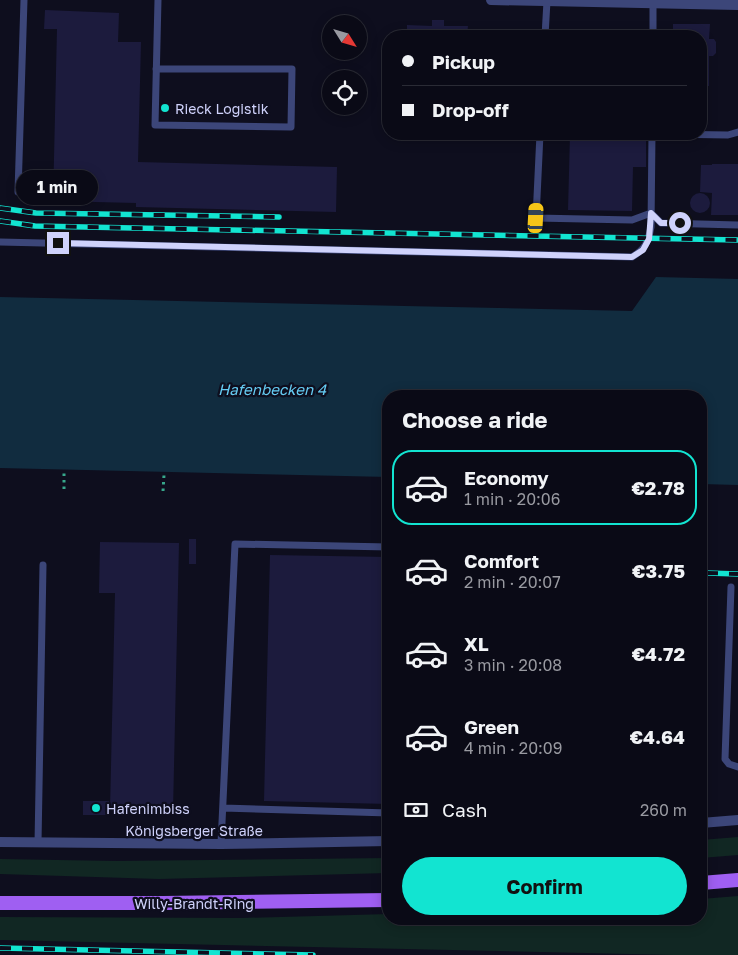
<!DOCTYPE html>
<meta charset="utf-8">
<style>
body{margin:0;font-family:"Golos Text",sans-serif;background:#13131f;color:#f1f3f6;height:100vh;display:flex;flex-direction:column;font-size:19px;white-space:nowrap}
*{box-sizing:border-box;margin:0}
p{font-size:16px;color:#999aa1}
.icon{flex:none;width:28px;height:28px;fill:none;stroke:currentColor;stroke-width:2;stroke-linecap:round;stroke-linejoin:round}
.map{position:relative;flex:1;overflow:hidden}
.details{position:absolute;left:382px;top:390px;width:325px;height:535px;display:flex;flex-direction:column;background:#0a0a16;border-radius:20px;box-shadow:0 2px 12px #0003,0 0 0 1px #2a2b35}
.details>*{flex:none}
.banner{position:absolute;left:382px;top:30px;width:325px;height:110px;border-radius:20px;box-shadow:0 2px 12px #0003,0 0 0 1px #2a2b35;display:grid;align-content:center;height:110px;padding:0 20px;background:#0a0a16}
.needle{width:32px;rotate:127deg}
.controls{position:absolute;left:322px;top:15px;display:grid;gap:10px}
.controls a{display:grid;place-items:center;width:45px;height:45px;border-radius:50%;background:#0a0a16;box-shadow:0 2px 12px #0003,0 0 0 1px #2a2b35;font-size:25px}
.end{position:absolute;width:22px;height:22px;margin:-11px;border:6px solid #cfd2fb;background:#111;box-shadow:0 0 0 2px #111}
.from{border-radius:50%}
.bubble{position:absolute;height:35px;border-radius:18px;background:#0a0a16;box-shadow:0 2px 12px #0003,0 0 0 1px #2a2b35;font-size:16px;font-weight:700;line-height:35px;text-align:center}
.car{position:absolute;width:15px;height:30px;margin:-15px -8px;border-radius:6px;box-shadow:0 0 4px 1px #0007;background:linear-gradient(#f5c518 24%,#345 0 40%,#f5c518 0 76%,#345 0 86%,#f5c518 0)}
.banner b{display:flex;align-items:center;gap:18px;height:48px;font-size:19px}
.banner b+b{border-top:1px solid #2a2b35}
.banner i{width:12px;height:12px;background:#f1f3f6}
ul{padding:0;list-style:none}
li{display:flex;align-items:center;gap:15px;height:75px;margin:0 10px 8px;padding:0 10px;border:2px solid transparent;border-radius:20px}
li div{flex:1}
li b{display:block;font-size:19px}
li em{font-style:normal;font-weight:700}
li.selected{border-color:#12e4d1}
li>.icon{width:45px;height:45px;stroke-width:1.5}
h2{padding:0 20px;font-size:22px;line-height:60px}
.pay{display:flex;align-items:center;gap:12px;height:55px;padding:0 20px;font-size:19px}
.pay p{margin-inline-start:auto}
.cta{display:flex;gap:10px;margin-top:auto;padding:10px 20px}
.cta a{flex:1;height:58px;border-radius:30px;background:#12e4d1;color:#111;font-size:20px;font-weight:700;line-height:58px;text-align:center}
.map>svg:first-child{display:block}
</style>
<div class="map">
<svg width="738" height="955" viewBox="0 0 738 955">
<rect width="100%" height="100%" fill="#0e0e1e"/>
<!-- green -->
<path fill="#112723" d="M738 837V855L701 858V840Z
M0 859 115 861 389 858V873L159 879 0 874Z
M738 896V955H673L0 940V917L241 918 389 914V919H701V899Z"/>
<!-- water -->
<path fill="#112c3f" d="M656 277 738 279V485L701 484V396H389V477L0 468V297L632 311Z"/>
<!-- building -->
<path fill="#1c1b3d" d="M45 10 119 13 118 42H141L138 162 337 167 336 212 136 207V203L53 201 57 29H44Z
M432 20H444V26H468L467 36H407V25L432 26Z
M673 24H710L709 39H714L716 42V53L713 56H709V86H701V36H673Z
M570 134H646V167H633L632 211 568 210Z
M712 164H738V215H711L712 193 700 192 701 165H712Z
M690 203a10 10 0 1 1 20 0a10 10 0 1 1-20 0Z
M189 539H196V564H189Z
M100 542 179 543 173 811 110 810 115 593H99Z
M270 555 389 557V804L264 801Z
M83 801H109V815H83Z"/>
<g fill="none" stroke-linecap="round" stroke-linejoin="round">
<!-- path -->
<path stroke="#37a78b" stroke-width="3" stroke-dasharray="2.5 4" stroke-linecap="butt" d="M64 489V473
M163 491 164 475"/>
<!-- service -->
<path stroke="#3c4679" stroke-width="7" d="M545 36 547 1
M653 36V3
M156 69H292L291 127 155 125 158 0
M540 134 536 218 632 220 651 213 661 223 738 225
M662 134 728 135 738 132
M18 192 24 0
M0 242 632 257C645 249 648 243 651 227L652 134
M731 587 725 759 729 764 738 767
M223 808 389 813
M38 843 43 565
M221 844 235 544 389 547"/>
<!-- minor -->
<path stroke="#3c4679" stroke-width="10" d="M491 0 738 5
M701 823 738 820
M0 842 221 844 389 841"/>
<!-- primary -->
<path stroke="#9f5ff2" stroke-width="14" d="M701 883 738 880
M0 903H163L389 900"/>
<!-- rail casing -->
<g stroke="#12e4d1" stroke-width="5.5">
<path id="rail" d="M0 208 36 213 279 217
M0 221 35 226 738 240
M707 573 738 574
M0 948 313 955"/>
</g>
<!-- rail -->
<use href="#rail" stroke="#0e0e1e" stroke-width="4" stroke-dasharray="11" stroke-linecap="butt"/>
</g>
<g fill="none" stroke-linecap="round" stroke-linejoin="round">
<!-- route -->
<path stroke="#cfd2fb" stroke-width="6" d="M58 243 632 257 643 250 649 239 651 213 661 223H680"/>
</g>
<!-- markers -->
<g fill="#12e4d1" stroke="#0e0e1e" stroke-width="2">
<circle cx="165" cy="108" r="5"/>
<circle cx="96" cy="808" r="5"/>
</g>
<g text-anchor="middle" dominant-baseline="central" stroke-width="4.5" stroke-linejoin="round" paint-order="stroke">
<!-- poi labels -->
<g font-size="14" fill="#cfd2fb" stroke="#0e0e1e" text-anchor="start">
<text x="175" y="108">Rieck Logistik</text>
<text x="106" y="808">Hafenimbiss</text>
</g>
<!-- street labels -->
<g font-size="14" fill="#cfd2fb" stroke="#0e0e1e">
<text x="194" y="830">Königsberger Straße</text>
<text x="194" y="903">Willy-Brandt-Ring</text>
</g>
<!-- water labels -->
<g font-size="15" font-style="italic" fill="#65ccf3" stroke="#0e0e1e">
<text x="272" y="389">Hafenbecken 4</text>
</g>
</g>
</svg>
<div class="controls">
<a><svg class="needle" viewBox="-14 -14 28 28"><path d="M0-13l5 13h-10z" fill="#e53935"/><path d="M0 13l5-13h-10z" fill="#999aa1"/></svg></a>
<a><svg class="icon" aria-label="locate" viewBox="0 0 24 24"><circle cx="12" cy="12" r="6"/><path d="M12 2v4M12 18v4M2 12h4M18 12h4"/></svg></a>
</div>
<i class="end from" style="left:680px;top:223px"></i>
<i class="end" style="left:58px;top:243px"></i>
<div class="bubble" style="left:16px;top:170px;width:82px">1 min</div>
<i class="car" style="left:536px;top:218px;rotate:3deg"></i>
<div class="banner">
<b><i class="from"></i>Pickup</b>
<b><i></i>Drop-off</b>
</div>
<section class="details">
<h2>Choose a ride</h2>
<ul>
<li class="selected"><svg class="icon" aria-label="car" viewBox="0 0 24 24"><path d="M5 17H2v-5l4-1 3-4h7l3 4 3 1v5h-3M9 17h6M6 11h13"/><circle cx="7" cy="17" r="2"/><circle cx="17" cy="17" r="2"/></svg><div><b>Economy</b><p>1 min · 20:06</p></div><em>€2.78</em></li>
<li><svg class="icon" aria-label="car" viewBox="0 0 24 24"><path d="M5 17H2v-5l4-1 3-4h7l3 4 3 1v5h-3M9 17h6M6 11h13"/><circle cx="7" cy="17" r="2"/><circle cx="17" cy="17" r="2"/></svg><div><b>Comfort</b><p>2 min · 20:07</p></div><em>€3.75</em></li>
<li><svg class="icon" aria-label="car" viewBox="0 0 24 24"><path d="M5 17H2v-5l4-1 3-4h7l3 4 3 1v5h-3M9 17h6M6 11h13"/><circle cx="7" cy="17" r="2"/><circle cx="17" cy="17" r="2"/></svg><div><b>XL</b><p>3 min · 20:08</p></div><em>€4.72</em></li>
<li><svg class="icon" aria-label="car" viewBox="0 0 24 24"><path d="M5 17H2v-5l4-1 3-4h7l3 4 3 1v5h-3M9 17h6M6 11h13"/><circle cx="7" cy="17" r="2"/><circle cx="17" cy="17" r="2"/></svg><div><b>Green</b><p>4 min · 20:09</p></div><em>€4.64</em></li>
</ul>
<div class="pay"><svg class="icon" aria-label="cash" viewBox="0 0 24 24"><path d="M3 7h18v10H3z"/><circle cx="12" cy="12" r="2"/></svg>Cash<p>260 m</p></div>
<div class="cta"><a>Confirm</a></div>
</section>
</div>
